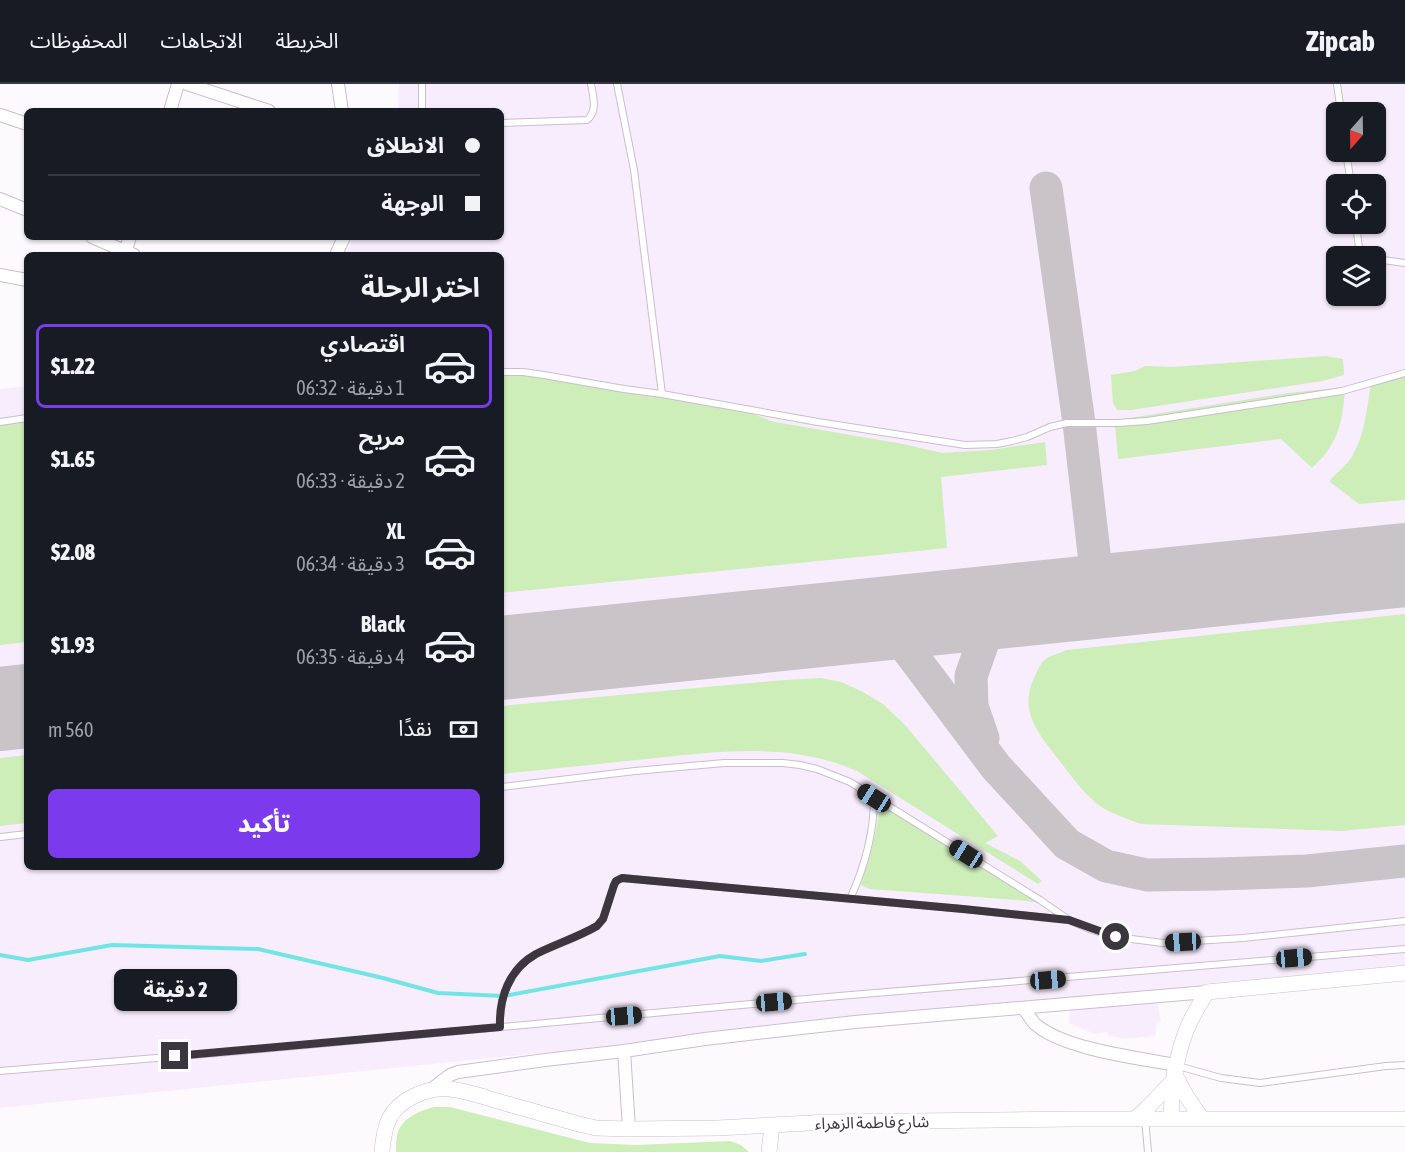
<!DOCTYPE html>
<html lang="ar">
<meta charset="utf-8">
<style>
body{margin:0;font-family:"Asap Condensed","Noto Sans Arabic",sans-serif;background:#242831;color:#f1f3f6;direction:rtl;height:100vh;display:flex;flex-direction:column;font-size:22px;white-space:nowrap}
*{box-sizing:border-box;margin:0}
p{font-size:20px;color:#9ea1a6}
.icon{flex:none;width:33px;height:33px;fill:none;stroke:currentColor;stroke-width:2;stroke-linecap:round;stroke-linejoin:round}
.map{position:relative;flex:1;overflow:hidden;direction:ltr}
.side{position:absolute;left:24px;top:168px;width:480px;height:618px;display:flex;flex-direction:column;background:#171b24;border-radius:9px;box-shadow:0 2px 4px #0004;direction:rtl}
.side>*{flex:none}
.banner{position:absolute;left:24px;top:24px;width:480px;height:132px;border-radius:9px;box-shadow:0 2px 4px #0004;direction:rtl;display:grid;align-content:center;height:132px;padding:0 24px;background:#171b24}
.needle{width:39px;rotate:200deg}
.tools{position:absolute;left:1326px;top:18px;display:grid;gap:12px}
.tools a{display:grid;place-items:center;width:60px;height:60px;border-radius:9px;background:#171b24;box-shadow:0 2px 4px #0004;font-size:30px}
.end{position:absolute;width:27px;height:27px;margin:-14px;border:8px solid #3c373e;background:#fff;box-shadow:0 0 0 3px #fff}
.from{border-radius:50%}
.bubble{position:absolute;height:42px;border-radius:9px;background:#171b24;box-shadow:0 2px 4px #0004;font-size:20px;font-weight:800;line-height:42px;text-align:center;direction:rtl}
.car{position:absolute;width:18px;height:36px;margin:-18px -9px;border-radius:8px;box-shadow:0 0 4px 2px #0007;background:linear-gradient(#222 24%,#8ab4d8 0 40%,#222 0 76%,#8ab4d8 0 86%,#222 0)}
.banner b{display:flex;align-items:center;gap:21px;height:57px;font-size:22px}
.banner b+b{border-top:2px solid #363941}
.banner i{width:15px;height:15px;background:#f1f3f6}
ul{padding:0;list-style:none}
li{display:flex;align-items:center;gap:18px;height:84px;margin:0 12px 9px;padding:0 12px;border:3px solid transparent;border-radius:9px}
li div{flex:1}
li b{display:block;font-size:22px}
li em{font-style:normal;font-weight:800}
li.on{border-color:#7c3aed}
li>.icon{width:54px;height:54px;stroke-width:1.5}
h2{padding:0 24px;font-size:27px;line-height:72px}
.pay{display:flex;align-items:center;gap:15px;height:66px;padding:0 24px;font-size:22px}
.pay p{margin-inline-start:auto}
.primary-button{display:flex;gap:12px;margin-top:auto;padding:12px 24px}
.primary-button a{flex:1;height:69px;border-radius:9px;background:#7c3aed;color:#fff;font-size:24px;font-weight:800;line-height:69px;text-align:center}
header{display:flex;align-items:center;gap:36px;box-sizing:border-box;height:84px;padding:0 30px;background:#171b24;border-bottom:2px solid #363941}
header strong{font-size:28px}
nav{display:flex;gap:33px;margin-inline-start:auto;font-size:21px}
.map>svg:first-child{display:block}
</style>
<header>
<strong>Zipcab</strong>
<nav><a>الخريطة</a><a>الاتجاهات</a><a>المحفوظات</a></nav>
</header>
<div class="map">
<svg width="1405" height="1068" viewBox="0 0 1405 1068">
<rect width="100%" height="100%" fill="#fdfafe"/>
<!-- built -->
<path fill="#f8edfc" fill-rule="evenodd" d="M399 0H1405V881L0 1024V305L27 302V783H501V171H346L353 153H501V27H398ZM1336 28H1376V68H1336ZM1336 100H1376V140H1336ZM1336 172H1376V212H1336Z
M1157 917 1161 938H1157L1155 952 1123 955 1114 952H1109L1107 948 1095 950 1069 939 1071 924Z"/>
<!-- green -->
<path fill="#cdedb9" d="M1326 272 1343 275 1344 291 1322 297 1131 326H1117L1113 319 1111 291 1135 287 1145 282 1172 283Z
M501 285 741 326 775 338 903 360 942 369 990 366 1045 358 1047 381 941 393 947 464 501 509Z
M1405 287V416L1359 420 1330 398 1331 395C1337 388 1346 382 1351 374 1365 352 1367 324 1371 299L1382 292Z
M1345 303C1344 324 1341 349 1328 366 1324 373 1317 378 1312 384L1281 355 1118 375 1115 341 1117 336 1288 309Z
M27 331V558L0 561V336Z
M1405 530V741L1341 747 1141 740C1128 735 1115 731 1103 724 1085 712 1072 693 1059 676 1040 651 1018 628 1034 594 1037 588 1040 579 1046 575 1051 571 1061 569 1067 566Z
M821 594 841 598 861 607 883 620 905 641 998 752 985 759 1020 777 1042 797 1038 800 857 687C789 657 718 668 646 675 598 680 549 685 501 690V622L784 596Z
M27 671V739L0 742V674Z
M879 715 891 721 1054 821 1019 816 870 805 861 801 863 791 868 779 875 751 879 729 877 722Z
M434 1023H450L590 1059 636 1061 730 1057 741 1061 749 1068H396C396 1063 396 1058 397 1053 399 1035 419 1027 434 1023Z"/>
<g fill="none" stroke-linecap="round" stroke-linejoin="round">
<!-- stream -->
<path stroke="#72e4e5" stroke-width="4" d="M0 871 28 876 112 861 258 865 383 894 438 909 504 912 720 872 761 877 805 870"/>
<!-- taxiway -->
<path stroke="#c8c4c8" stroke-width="33" d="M1046 104 1079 339 1099 512
M884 534 996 683 1067 760 1106 782 1147 791 1219 790 1307 787 1405 777
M983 654 972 622 971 592 984 555 1006 522"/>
<!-- runway -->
<path stroke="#c8c4c8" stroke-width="84" d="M501 574 1405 481
M0 625 27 622"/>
<!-- service casing -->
<g stroke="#cbbdd0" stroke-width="8">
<path id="service" d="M422 0V27
M617 0 634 86 662 310
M1337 0 1341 28
M501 39 587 36C598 27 593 12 591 0
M1346 68 1351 100
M1356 140 1359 164 1367 172
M1376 175 1405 179
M501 288H523L544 291 624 305 662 310 818 338 965 361 997 360 1012 357 1027 353 1050 343 1067 339H1117L1147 337 1342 307 1405 289
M0 338 27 334
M501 703 635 687 724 679H783L800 681 817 685 850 698 1040 816 1069 836 1092 846 1116 853 1163 859 1243 854 1405 837
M0 753 27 750
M850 815C865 782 874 750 874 714
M500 943C499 914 509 885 536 870 556 860 578 854 597 842L603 835 614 801 616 797 622 794 963 825 1067 836
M1178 982 1221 994 1260 999 1386 982 1405 981
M0 987 240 967 839 912 1405 865
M1145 1035 1148 1068"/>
</g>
<!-- minor casing -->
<g stroke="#cbbdd0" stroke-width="14">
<path id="minor" d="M187 0 269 27
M338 0 342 27
M170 27 178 0
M0 31 27 40
M0 115 27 126
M92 153 134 171
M124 171 130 153
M336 171 344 153
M0 191 27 196
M1023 924C1027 928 1030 934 1034 939 1061 965 1139 974 1176 981
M624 967 629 1045
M432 1005 450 991 458 988 545 976 624 967 705 955 855 938 1207 908"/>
</g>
<!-- tertiary casing -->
<g stroke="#cbbdd0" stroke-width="16">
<path id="tertiary" d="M1174 989 1187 1013 1202 1035
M1171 1034C1172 1005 1175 977 1185 950 1190 935 1199 921 1207 908L1405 889
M1135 1035 1146 1025 1172 998
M382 1068C384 1041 389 1024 414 1012 425 1007 437 1003 450 1005 469 1007 489 1015 508 1020 531 1027 555 1033 579 1040L596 1044 629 1045 718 1044 828 1038 1071 1035H1405
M769 1068 772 1042"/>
</g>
<!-- service -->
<use href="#service" stroke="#fff" stroke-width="6"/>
<!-- minor -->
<use href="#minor" stroke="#fff" stroke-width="12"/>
<!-- tertiary -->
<use href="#tertiary" stroke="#fff" stroke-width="15"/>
</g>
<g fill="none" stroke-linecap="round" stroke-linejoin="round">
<!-- route -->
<path stroke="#3c373e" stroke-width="8" d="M175 972 500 943C499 914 509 885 536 870 556 860 578 853 597 842L603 835 614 801 616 797 622 794 963 825 1069 836 1116 853"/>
</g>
<g text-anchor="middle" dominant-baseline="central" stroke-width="6" stroke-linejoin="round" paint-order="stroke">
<!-- street labels -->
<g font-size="16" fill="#3c373e" stroke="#fff">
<text transform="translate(872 1038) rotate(-1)">شارع فاطمة الزهراء</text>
</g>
</g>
</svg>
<div class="tools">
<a><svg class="needle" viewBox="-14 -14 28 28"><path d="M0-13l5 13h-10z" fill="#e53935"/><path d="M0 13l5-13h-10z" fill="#9ea1a6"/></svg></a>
<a><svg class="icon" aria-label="locate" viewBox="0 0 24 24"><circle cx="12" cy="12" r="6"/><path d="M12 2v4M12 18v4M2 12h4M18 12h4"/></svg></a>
<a><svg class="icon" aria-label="layers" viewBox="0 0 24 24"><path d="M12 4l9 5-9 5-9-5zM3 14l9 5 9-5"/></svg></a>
</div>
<i class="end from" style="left:1116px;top:853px"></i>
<i class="end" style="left:175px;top:972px"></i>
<div class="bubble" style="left:114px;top:885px;width:123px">2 دقيقة</div>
<i class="car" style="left:874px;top:714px;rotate:302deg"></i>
<i class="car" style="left:966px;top:770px;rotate:302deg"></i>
<i class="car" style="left:1183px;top:858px;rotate:267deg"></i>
<i class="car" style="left:1294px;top:874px;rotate:85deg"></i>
<i class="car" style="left:1048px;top:896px;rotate:85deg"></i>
<i class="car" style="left:774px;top:918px;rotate:85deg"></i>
<i class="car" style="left:624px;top:932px;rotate:85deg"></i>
<div class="banner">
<b><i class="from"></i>الانطلاق</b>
<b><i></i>الوجهة</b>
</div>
<section class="side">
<h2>اختر الرحلة</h2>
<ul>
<li class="on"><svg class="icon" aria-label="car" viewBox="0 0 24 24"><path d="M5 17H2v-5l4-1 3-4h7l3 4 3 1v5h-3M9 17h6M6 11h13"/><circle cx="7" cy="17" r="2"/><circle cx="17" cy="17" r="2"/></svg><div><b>اقتصادي</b><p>1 دقيقة · 06:32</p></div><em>$1.22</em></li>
<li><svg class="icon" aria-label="car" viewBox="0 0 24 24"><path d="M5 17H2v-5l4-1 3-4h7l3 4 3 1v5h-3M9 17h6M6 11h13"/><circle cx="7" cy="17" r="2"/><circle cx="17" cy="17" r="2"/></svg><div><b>مريح</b><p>2 دقيقة · 06:33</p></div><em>$1.65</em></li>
<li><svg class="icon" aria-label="car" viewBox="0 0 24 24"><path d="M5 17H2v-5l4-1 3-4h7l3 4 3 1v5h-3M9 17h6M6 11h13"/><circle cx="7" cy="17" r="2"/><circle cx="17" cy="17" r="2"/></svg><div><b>XL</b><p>3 دقيقة · 06:34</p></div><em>$2.08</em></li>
<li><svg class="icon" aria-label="car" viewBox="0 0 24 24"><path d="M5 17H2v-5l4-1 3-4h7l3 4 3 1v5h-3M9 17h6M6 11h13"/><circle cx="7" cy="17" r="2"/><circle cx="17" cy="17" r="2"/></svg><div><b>Black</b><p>4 دقيقة · 06:35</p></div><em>$1.93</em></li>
</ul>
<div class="pay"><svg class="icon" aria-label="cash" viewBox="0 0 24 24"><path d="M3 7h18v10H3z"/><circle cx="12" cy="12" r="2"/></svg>نقدًا<p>560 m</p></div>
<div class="primary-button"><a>تأكيد</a></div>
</section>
</div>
